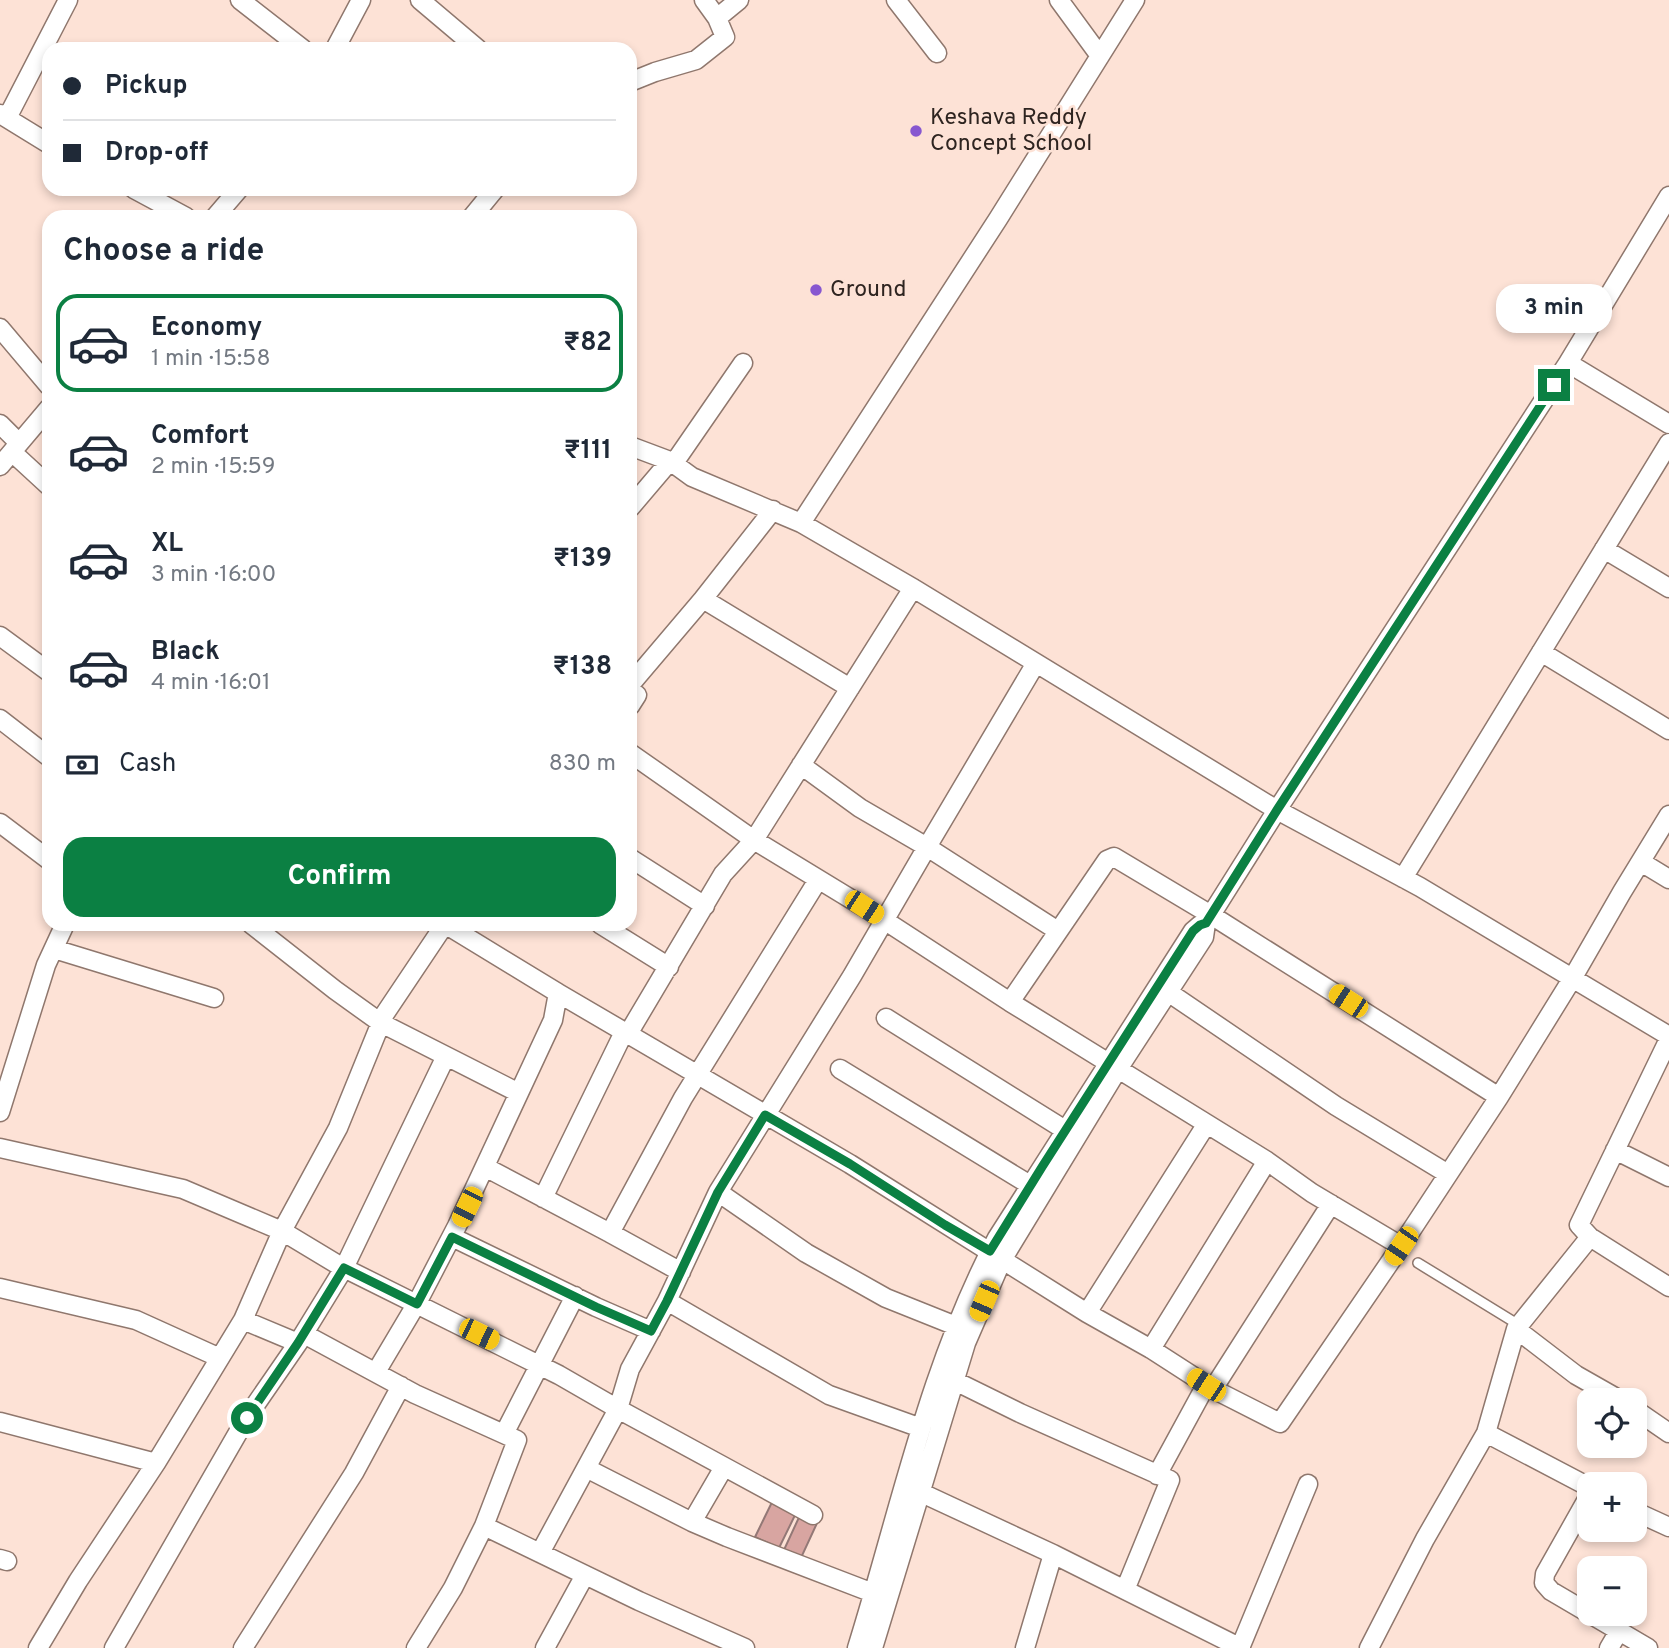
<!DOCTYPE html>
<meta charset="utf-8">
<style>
body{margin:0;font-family:Overpass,sans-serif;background:#f6f6f7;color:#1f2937;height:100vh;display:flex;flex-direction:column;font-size:26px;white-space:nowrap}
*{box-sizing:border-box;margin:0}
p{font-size:23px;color:#747a83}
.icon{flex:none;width:38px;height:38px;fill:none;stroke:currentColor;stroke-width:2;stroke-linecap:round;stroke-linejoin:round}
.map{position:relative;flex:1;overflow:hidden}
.side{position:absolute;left:42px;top:210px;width:595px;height:721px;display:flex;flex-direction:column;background:#fff;border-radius:21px;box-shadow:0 4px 10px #0003}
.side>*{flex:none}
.guide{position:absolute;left:42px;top:42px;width:595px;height:154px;border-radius:21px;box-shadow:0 4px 10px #0003;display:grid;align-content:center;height:154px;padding:0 21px;background:#fff}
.tools{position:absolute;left:1577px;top:1388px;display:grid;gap:14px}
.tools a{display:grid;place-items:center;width:70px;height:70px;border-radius:14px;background:#fff;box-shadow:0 4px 10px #0003;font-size:35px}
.end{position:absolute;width:32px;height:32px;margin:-16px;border:9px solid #0b8043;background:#fff;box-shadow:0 0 0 4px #fff}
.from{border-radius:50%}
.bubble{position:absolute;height:49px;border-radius:21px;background:#fff;box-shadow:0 4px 10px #0003;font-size:23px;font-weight:700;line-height:49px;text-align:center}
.car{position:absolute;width:21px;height:42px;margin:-21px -10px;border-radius:9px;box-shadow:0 0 5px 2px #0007;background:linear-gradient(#f5c518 24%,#345 0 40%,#f5c518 0 76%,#345 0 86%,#f5c518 0)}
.guide b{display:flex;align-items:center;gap:24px;height:66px;font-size:26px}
.guide b+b{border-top:2px solid #e0e1e3}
.guide i{width:18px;height:18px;background:#1f2937}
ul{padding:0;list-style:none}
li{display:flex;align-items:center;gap:21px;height:98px;margin:0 14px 10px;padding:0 7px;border:4px solid transparent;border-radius:21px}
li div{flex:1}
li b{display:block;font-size:26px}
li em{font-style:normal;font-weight:700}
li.selected{border-color:#0b8043}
li>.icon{width:63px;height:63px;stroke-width:1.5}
h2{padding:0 21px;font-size:32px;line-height:84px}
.pay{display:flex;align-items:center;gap:18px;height:77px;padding:0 21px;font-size:26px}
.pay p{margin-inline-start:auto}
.primary-button{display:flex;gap:14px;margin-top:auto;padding:14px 21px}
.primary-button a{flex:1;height:80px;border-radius:21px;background:#0b8043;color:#fff;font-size:28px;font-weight:700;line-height:80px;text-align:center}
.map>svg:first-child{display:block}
</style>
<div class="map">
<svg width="1669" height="1648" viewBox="0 0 1669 1648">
<rect width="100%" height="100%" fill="#fde2d6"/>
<!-- building -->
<path fill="#d8a5a1" stroke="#937876" stroke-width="2" d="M774 1498 798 1509 779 1548 755 1537Z
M801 1513 818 1521 800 1560 783 1552Z"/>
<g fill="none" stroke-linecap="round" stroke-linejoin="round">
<!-- service casing -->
<g stroke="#8f776d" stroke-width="12">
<path id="service" d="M1418 1263 1519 1325"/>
</g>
<!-- minor casing -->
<g stroke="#8f776d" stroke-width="21">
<path id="minor" d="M240 0 303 49
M420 0 478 49
M704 0 717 18
M896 0 937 53
M1059 0 1100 56
M335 49 361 0
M630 82 655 72 696 60 725 37 717 18 739 0
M0 114 49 144
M7 118 68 0
M134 189 186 217
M215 217 239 189
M472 217 495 189
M0 328 49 386
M1568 363 1669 424
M0 424 19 443
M630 446 670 461 692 477 801 523 913 588 1277 810 1420 887 1669 1036
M12 452 49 486
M674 463 743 363
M0 466 49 408
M630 508 670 461
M801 523 998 219 1135 0
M1604 549 1669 588
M703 599 850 688
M0 636 49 672
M1541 652 1669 730
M1036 663 927 847 1058 931
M630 685 703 599 773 510
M630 690 637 695 630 706
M0 719 49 757
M630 753 754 840 864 907 1010 1002 1267 1161 1312 1193 1401 1246 1499 1097 1572 979 1622 892 1669 815
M0 823 49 860
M630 858 705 906
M1641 862 1669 879
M1403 878 1669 443
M251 924 335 990 381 1023 519 1093
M445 924 558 993
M600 924 669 967
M54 949 214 998
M1168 992 1336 1106 1448 1174
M1010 1002 1107 860 1114 857 1211 915 1499 1097
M886 1018 1065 1130
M628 1034 723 874 754 840 913 588
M840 1069 1030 1185
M0 1112 46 965 65 924
M0 1148 183 1189 282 1231 340 1266 559 1375 618 1409 630 1369 667 1301
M1615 1150 1669 1177
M485 1167 610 1233
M718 1192 852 976 927 847 860 808 801 765
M543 1198 624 1032
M452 1237 596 1307 651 1331
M1590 1237 1579 1225 1669 1039
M681 1272 610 1233 683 1098 818 880
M0 1288 136 1320 220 1358
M1087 1313 1206 1125
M1516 1329 1576 1375 1620 1400
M304 1334 415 1394 517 1440 484 1526 639 1601 745 1648
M298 1343 344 1268 446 1056
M1151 1349 1267 1161
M376 1372 417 1303 457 1226 553 1020 558 993 850 1164 1087 1313 1151 1349 1213 1389 1280 1423 1401 1246
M955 1381 1020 1413 1170 1480 1125 1590
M1213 1389 1331 1204
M1634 1409 1669 1433
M0 1422 156 1463
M921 1428 829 1395 667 1301 718 1192 806 1253 886 1298 956 1326
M1486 1433 1589 1487
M504 1434 575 1296
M586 1468 692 1522 727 1537 873 1593
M1157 1475 1206 1385
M911 1488 1053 1554 1241 1648
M1589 1496 1545 1574 1544 1583 1551 1591 1648 1648
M1634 1511 1669 1527
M692 1522 724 1467
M540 1553 618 1409 813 1515
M0 1559 7 1561
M38 1648 78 1581 156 1463 243 1320
M114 1648 247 1417 298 1343 243 1320 282 1231 338 1128 384 1015 445 924
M243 1648 354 1473 401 1386
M416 1648 453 1588 484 1526
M545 1648 585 1575
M857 1648C900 1510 929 1366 997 1238L1193 931 1200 925 1206 923
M873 1648 966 1343 1002 1260 1118 1069 1204 937 1206 923 1211 915 1277 810 1568 363 1669 196
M1025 1648 1053 1554
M1240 1648 1308 1484
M1369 1648 1425 1539 1486 1433 1516 1329 1590 1237 1669 1287
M1609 1648 1619 1631"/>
</g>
<!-- service -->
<use href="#service" stroke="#fff" stroke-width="9"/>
<!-- minor -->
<use href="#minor" stroke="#fff" stroke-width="18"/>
</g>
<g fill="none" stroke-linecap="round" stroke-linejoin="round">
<!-- route -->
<path stroke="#0b8043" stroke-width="9" d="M247 1418 298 1343 344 1268 417 1304 452 1237 596 1307 651 1331 667 1301 718 1192 765 1115 850 1164 945 1225 990 1251 1042 1167 1193 931 1200 925 1206 923 1277 810 1554 385"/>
</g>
<!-- markers -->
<g fill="#8757d0" stroke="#fde2d6" stroke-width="2.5">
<circle cx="916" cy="131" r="7"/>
<circle cx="816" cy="290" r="7"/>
</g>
<g text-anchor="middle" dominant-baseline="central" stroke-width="5" stroke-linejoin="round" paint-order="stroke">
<!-- poi labels -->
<g font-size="23" fill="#2e2420" stroke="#fde2d6" text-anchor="start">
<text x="930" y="118">Keshava Reddy<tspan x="930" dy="26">Concept School</tspan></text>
<text x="830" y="290">Ground</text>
</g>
</g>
</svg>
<div class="tools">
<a><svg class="icon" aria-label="locate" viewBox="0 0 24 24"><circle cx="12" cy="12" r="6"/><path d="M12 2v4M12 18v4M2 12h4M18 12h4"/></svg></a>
<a>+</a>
<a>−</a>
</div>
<i class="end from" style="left:247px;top:1418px"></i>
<i class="end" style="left:1554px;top:385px"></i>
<div class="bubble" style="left:1496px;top:284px;width:116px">3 min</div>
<i class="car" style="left:864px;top:907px;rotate:123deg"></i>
<i class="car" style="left:1348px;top:1001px;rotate:303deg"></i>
<i class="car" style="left:467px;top:1207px;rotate:206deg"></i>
<i class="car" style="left:1401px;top:1246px;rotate:214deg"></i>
<i class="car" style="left:984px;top:1301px;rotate:203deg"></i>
<i class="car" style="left:479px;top:1334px;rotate:116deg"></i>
<i class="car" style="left:1206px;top:1385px;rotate:303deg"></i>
<div class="guide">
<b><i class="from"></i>Pickup</b>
<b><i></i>Drop-off</b>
</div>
<section class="side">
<h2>Choose a ride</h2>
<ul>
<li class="selected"><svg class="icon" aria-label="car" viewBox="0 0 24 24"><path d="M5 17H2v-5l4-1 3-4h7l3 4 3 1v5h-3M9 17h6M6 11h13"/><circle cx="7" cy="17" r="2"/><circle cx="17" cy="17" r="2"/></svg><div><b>Economy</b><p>1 min · 15:58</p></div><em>₹82</em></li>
<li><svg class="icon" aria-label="car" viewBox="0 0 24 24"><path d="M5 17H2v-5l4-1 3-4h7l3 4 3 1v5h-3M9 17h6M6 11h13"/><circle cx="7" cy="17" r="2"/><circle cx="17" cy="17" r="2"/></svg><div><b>Comfort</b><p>2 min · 15:59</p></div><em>₹111</em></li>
<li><svg class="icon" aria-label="car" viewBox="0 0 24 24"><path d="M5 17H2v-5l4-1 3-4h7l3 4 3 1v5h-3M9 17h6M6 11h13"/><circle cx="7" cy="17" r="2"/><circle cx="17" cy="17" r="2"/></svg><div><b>XL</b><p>3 min · 16:00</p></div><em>₹139</em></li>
<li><svg class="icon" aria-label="car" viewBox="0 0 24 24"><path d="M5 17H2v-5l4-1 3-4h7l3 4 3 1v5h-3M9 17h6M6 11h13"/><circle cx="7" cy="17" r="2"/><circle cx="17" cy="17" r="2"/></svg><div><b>Black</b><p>4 min · 16:01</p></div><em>₹138</em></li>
</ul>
<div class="pay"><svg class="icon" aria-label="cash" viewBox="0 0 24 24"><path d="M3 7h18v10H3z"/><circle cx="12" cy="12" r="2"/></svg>Cash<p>830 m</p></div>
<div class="primary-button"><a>Confirm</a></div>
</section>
</div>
